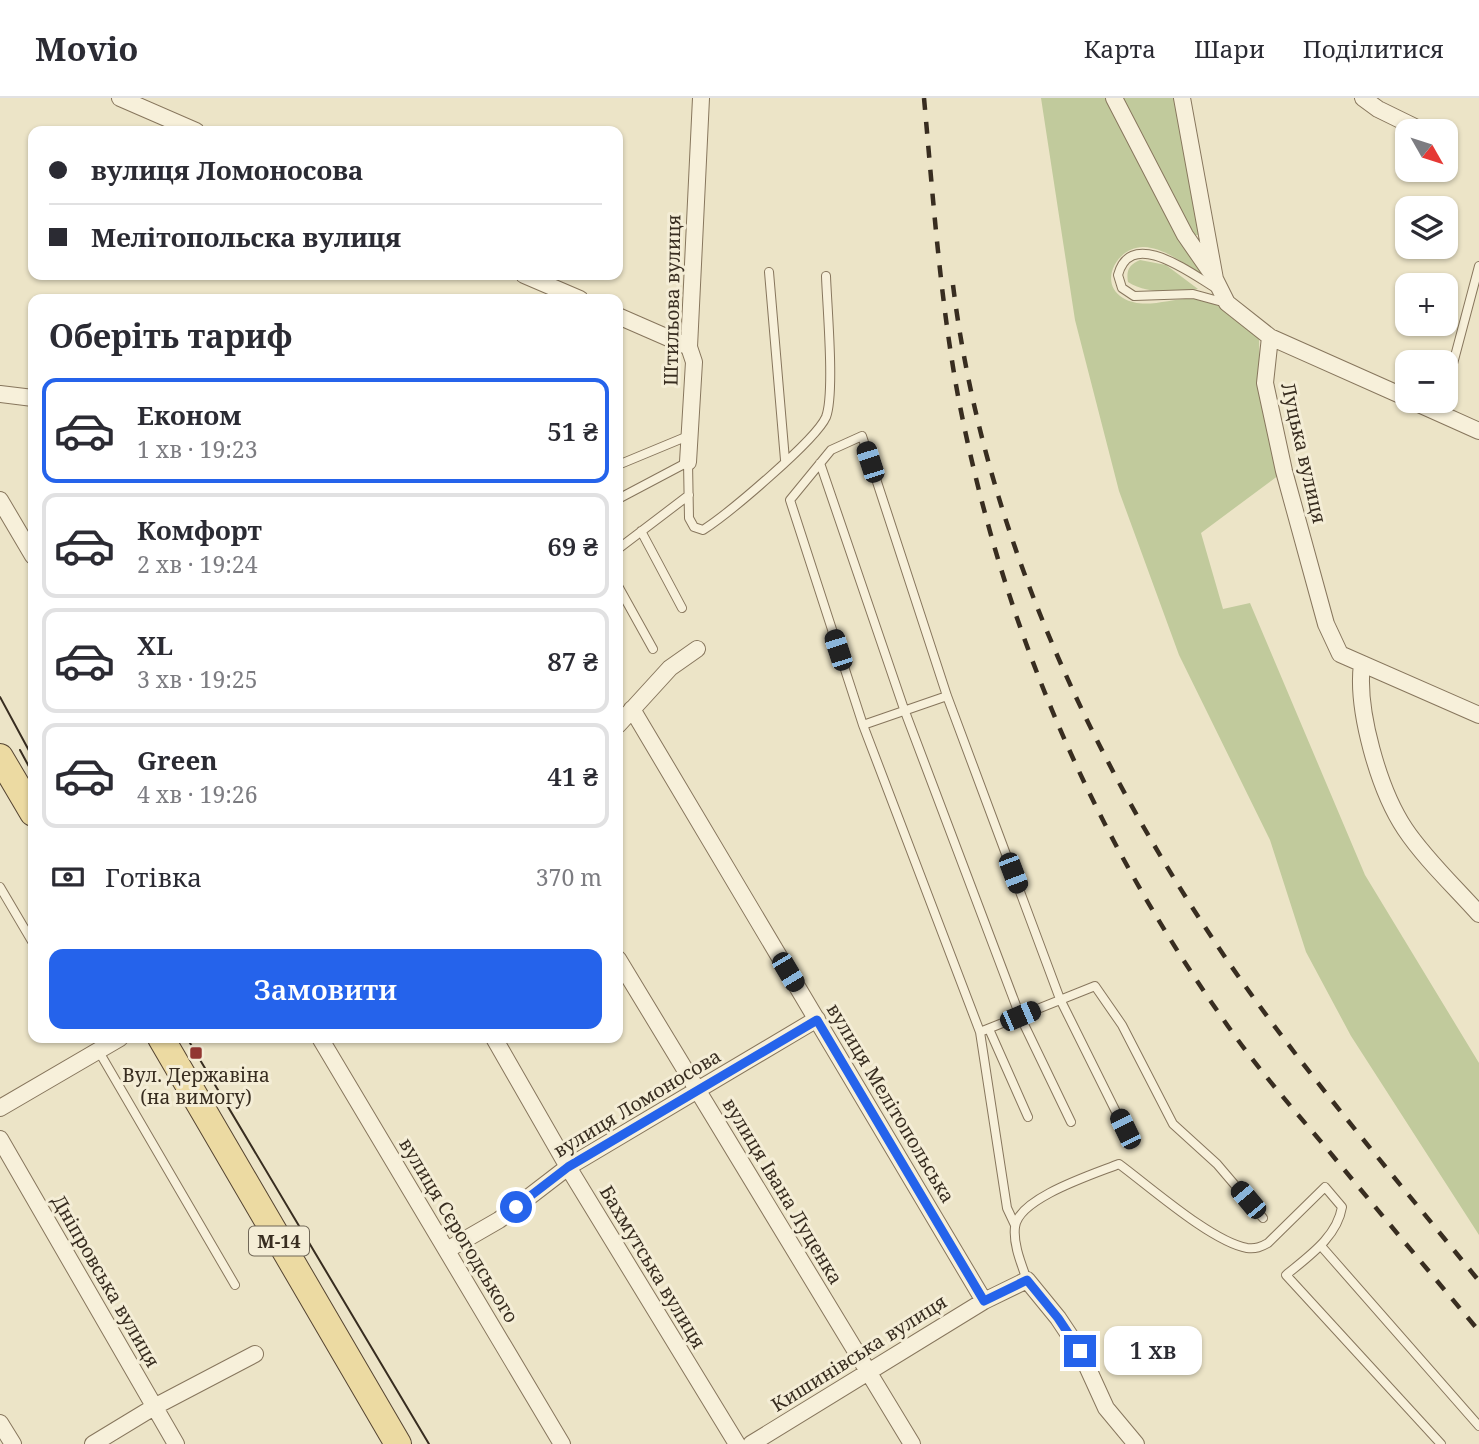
<!DOCTYPE html>
<html lang="uk">
<meta charset="utf-8">
<style>
body{margin:0;font-family:"Noto Serif",serif;background:#f2f2f3;color:#2b2b33;height:100vh;display:flex;flex-direction:column;font-size:26px;white-space:nowrap}
*{box-sizing:border-box;margin:0}
p{font-size:23px;color:#7c7c81}
.icon{flex:none;width:38px;height:38px;fill:none;stroke:currentColor;stroke-width:2;stroke-linecap:round;stroke-linejoin:round}
.map{position:relative;flex:1;overflow:hidden}
.panel{position:absolute;left:28px;top:196px;width:595px;height:749px;display:flex;flex-direction:column;background:#fff;border-radius:14px;box-shadow:0 2px 5px #0004}
.panel>*{flex:none}
.banner{position:absolute;left:28px;top:28px;width:595px;height:154px;border-radius:14px;box-shadow:0 2px 5px #0004;display:grid;align-content:center;height:154px;padding:0 21px;background:#fff}
.needle{width:46px;rotate:129deg}
.tools{position:absolute;left:1395px;top:21px;display:grid;gap:14px}
.tools a{display:grid;place-items:center;width:63px;height:63px;border-radius:14px;background:#fff;box-shadow:0 2px 5px #0004;font-size:35px}
.end{position:absolute;width:32px;height:32px;margin:-16px;border:9px solid #2563eb;background:#fff;box-shadow:0 0 0 4px #fff}
.from{border-radius:50%}
.bubble{position:absolute;height:49px;border-radius:14px;background:#fff;box-shadow:0 2px 5px #0004;font-size:23px;font-weight:600;line-height:49px;text-align:center}
.car{position:absolute;width:21px;height:42px;margin:-21px -10px;border-radius:9px;box-shadow:0 0 5px 2px #0007;background:linear-gradient(#222 24%,#8ab4d8 0 40%,#222 0 76%,#8ab4d8 0 86%,#222 0)}
.banner b{display:flex;align-items:center;gap:24px;height:66px;font-size:26px}
.banner b+b{border-top:2px solid #e1e1e2}
.banner i{width:18px;height:18px;background:#2b2b33}
ul{padding:0;list-style:none}
li{display:flex;align-items:center;gap:21px;height:105px;margin:0 14px 10px;padding:0 7px;border:4px solid #e1e1e2;border-radius:14px}
li div{flex:1}
li b{display:block;font-size:26px}
li em{font-style:normal;font-weight:600}
li.current{border-color:#2563eb}
li>.icon{width:63px;height:63px;stroke-width:1.5}
h2{padding:0 21px;font-size:32px;line-height:84px}
.pay{display:flex;align-items:center;gap:18px;height:77px;padding:0 21px;font-size:26px}
.pay p{margin-inline-start:auto}
.primary-button{display:flex;gap:14px;margin-top:auto;padding:14px 21px}
.primary-button a{flex:1;height:80px;border-radius:14px;background:#2563eb;color:#fff;font-size:28px;font-weight:600;line-height:80px;text-align:center}
header{display:flex;align-items:center;gap:42px;box-sizing:border-box;height:98px;padding:0 35px;background:#fff;border-bottom:2px solid #e1e1e2}
header strong{font-size:33px}
nav{display:flex;gap:38px;margin-inline-start:auto;font-size:24px}
.map>svg:first-child{display:block}
</style>
<header>
<strong>Movio</strong>
<nav><a>Карта</a><a>Шари</a><a>Поділитися</a></nav>
</header>
<div class="map">
<svg width="1479" height="1346" viewBox="0 0 1479 1346">
<rect width="100%" height="100%" fill="#ece4c7"/>
<!-- green -->
<path fill="#c1ca9c" d="M1041 0H1106L1206 176 1202 177C1184 166 1165 150 1144 149 1118 148 1097 184 1123 200 1148 215 1179 194 1207 203 1226 209 1243 227 1259 240L1260 284 1279 377 1201 435 1223 511 1250 505 1365 777 1479 965V1137L1351 938 1306 854 1270 742 1179 557 1119 393 1075 222Z
M1119 0H1178L1203 136 1192 138Z
M1140 162 1166 167 1198 191C1177 195 1146 196 1128 184 1126 172 1129 167 1140 162Z"/>
<g fill="none" stroke-linecap="round" stroke-linejoin="round">
<!-- lane casing -->
<g stroke="#87765d" stroke-width="10">
<path id="lane" d="M769 174 785 362
M1217 191C1193 177 1131 128 1118 177L1122 190 1134 198 1193 196 1226 205
M1446 292 1479 168
M820 365 904 611 1020 918 1071 1024
M618 367 688 338
M618 401 688 364 689 420 694 429 703 432C728 416 816 342 826 319 835 295 827 208 826 178
M641 433 682 510
M618 451 689 397
M618 488 653 551
M863 627 947 598
M0 789 33 845
M989 931 1028 1019
M980 934 1095 888 1122 927 1173 1026 1217 1066 1263 1120
M98 952 235 1187
M1015 1127 1007 1110 980 934 863 627 790 402 831 352 862 338 947 598 1060 901 1125 1032
M1321 1148 1479 1328
M1027 1182C1021 1165 1013 1146 1015 1129 1018 1100 1094 1076 1119 1066 1149 1088 1212 1144 1247 1150 1256 1151 1261 1149 1268 1145L1325 1089 1342 1109C1337 1139 1309 1158 1286 1177L1441 1346"/>
</g>
<!-- street casing -->
<g stroke="#87765d" stroke-width="18">
<path id="street" d="M120 0 196 33
M1114 0 1185 137 1212 176
M1182 0 1215 181 1227 205 1270 239 1407 300
M1363 0 1378 11 1423 33
M524 177 580 201
M618 218 689 249
M1270 239 1265 285 1284 373 1326 526 1340 556 1479 617
M0 296 33 300
M1412 303 1479 333
M688 364 694 264 689 249 701 0
M0 402 33 458
M1362 566C1356 612 1379 692 1405 731 1425 761 1455 789 1479 816
M632 611 984 1203
M618 627 670 570 697 551
M618 861 912 1346
M320 940 562 1346
M494 940 568 1069 737 1346
M0 1010 120 940
M0 1041 176 1346
M447 1152 499 1122 568 1069 817 921
M0 1325 13 1346
M93 1346 154 1309 255 1256
M751 1346 984 1203 1027 1182 1058 1220 1080 1253 1106 1310 1136 1346"/>
</g>
<!-- primary casing -->
<g stroke="#554431" stroke-width="28">
<path id="primary" d="M0 659 33 715
M161 940 398 1346"/>
</g>
<!-- lane -->
<use href="#lane" stroke="#f7f0da" stroke-width="8"/>
<!-- street -->
<use href="#street" stroke="#f7f0da" stroke-width="16"/>
<!-- primary -->
<use href="#primary" stroke="#ecdaa2" stroke-width="26"/>
<!-- tram -->
<path stroke="#382d20" stroke-width="2" d="M0 599 33 660
M20 652 33 676
M187 940 429 1346"/>
<!-- rail -->
<path stroke="#382d20" stroke-width="4.5" stroke-dasharray="12 12" stroke-linecap="butt" d="M924 0C933 99 940 200 958 298 1002 526 1089 730 1223 921 1253 965 1288 1005 1323 1046 1375 1109 1427 1171 1479 1233
M953 187C983 430 1090 661 1227 862 1304 974 1394 1078 1479 1183"/>
</g>
<g fill="none" stroke-linecap="round" stroke-linejoin="round">
<!-- route -->
<path stroke="#2563eb" stroke-width="9" d="M516 1109 568 1069 817 922 984 1203 1027 1182 1058 1220 1080 1253"/>
</g>
<!-- markers -->
<rect fill="#923731" stroke="#f4edd6" stroke-width="2.5" x="189" y="948" width="14" height="14" rx="3.5"/>
<g text-anchor="middle" dominant-baseline="central" stroke-width="6" stroke-linejoin="round" paint-order="stroke">
<!-- shield labels -->
<rect fill="#f4edd6" stroke="#706757" stroke-width="2" x="249" y="1128.5" width="60" height="29" rx="5"/>
<g font-size="18" font-weight="bold" fill="#382d20">
<text x="279" y="1143">М-14</text>
</g>
<!-- street labels -->
<g font-size="19" fill="#382d20" stroke="#f4edd6">
<text transform="translate(672 202) rotate(-89)">Штильова вулиця</text>
<text transform="translate(1304 355) rotate(77)">Луцька вулиця</text>
<text transform="translate(637 1005) rotate(-31)">вулиця Ломоносова</text>
<text transform="translate(891 1005) rotate(59)">вулиця Мелітопольська</text>
<text transform="translate(783 1093) rotate(59)">вулиця Івана Луценка</text>
<text transform="translate(459 1132) rotate(59)">вулиця Сєрогодського</text>
<text transform="translate(653 1169) rotate(59)">Бахмутська вулиця</text>
<text transform="translate(106 1183) rotate(60)">Дніпровська вулиця</text>
<text transform="translate(859 1255) rotate(-32)">Кишинівська вулиця</text>
</g>
<!-- poi labels -->
<g font-size="19" fill="#382d20" stroke="#f4edd6">
<text x="196" y="977">Вул. Державіна<tspan x="196" dy="22">(на вимогу)</tspan></text>
</g>
</g>
</svg>
<div class="tools">
<a><svg class="needle" viewBox="-14 -14 28 28"><path d="M0-13l5 13h-10z" fill="#e53935"/><path d="M0 13l5-13h-10z" fill="#7c7c81"/></svg></a>
<a><svg class="icon" aria-label="layers" viewBox="0 0 24 24"><path d="M12 4l9 5-9 5-9-5zM3 14l9 5 9-5"/></svg></a>
<a>+</a>
<a>−</a>
</div>
<i class="end from" style="left:516px;top:1109px"></i>
<i class="end" style="left:1080px;top:1253px"></i>
<div class="bubble" style="left:1104px;top:1228px;width:98px">1 хв</div>
<i class="car" style="left:870px;top:364px;rotate:342deg"></i>
<i class="car" style="left:838px;top:552px;rotate:342deg"></i>
<i class="car" style="left:1013px;top:775px;rotate:159deg"></i>
<i class="car" style="left:788px;top:874px;rotate:149deg"></i>
<i class="car" style="left:1020px;top:918px;rotate:67deg"></i>
<i class="car" style="left:1125px;top:1031px;rotate:334deg"></i>
<i class="car" style="left:1248px;top:1102px;rotate:320deg"></i>
<div class="banner">
<b><i class="from"></i>вулиця Ломоносова</b>
<b><i></i>Мелітопольска вулиця</b>
</div>
<section class="panel">
<h2>Оберіть тариф</h2>
<ul>
<li class="current"><svg class="icon" aria-label="car" viewBox="0 0 24 24"><path d="M5 17H2v-5l4-1 3-4h7l3 4 3 1v5h-3M9 17h6M6 11h13"/><circle cx="7" cy="17" r="2"/><circle cx="17" cy="17" r="2"/></svg><div><b>Економ</b><p>1 хв · 19:23</p></div><em>51 ₴</em></li>
<li><svg class="icon" aria-label="car" viewBox="0 0 24 24"><path d="M5 17H2v-5l4-1 3-4h7l3 4 3 1v5h-3M9 17h6M6 11h13"/><circle cx="7" cy="17" r="2"/><circle cx="17" cy="17" r="2"/></svg><div><b>Комфорт</b><p>2 хв · 19:24</p></div><em>69 ₴</em></li>
<li><svg class="icon" aria-label="car" viewBox="0 0 24 24"><path d="M5 17H2v-5l4-1 3-4h7l3 4 3 1v5h-3M9 17h6M6 11h13"/><circle cx="7" cy="17" r="2"/><circle cx="17" cy="17" r="2"/></svg><div><b>XL</b><p>3 хв · 19:25</p></div><em>87 ₴</em></li>
<li><svg class="icon" aria-label="car" viewBox="0 0 24 24"><path d="M5 17H2v-5l4-1 3-4h7l3 4 3 1v5h-3M9 17h6M6 11h13"/><circle cx="7" cy="17" r="2"/><circle cx="17" cy="17" r="2"/></svg><div><b>Green</b><p>4 хв · 19:26</p></div><em>41 ₴</em></li>
</ul>
<div class="pay"><svg class="icon" aria-label="cash" viewBox="0 0 24 24"><path d="M3 7h18v10H3z"/><circle cx="12" cy="12" r="2"/></svg>Готівка<p>370 m</p></div>
<div class="primary-button"><a>Замовити</a></div>
</section>
</div>
